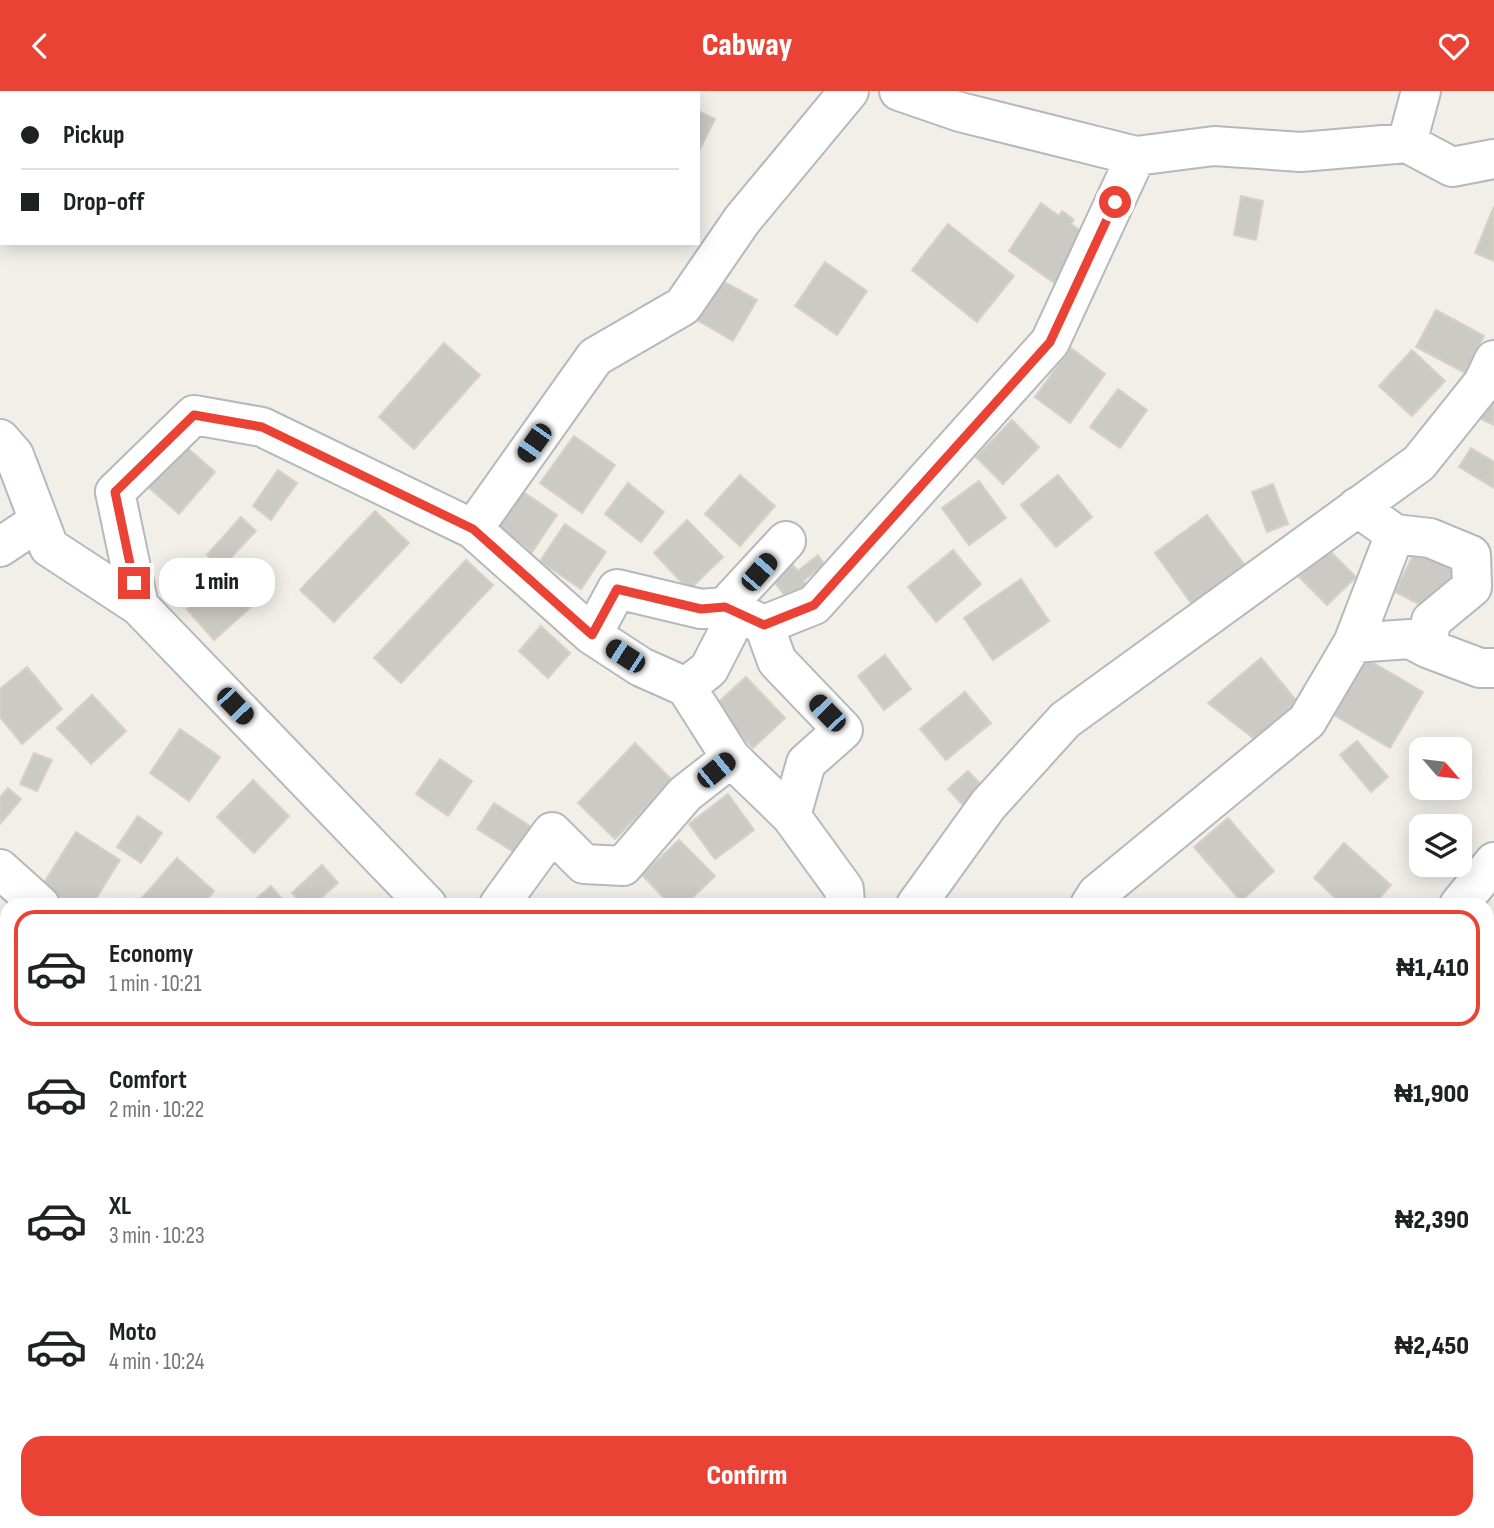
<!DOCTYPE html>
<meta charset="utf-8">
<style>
body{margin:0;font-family:"Sofia Sans Condensed",sans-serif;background:#f6f6f6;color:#202124;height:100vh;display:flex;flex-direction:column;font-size:26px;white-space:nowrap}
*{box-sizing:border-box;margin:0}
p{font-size:23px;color:#757577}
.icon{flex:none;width:38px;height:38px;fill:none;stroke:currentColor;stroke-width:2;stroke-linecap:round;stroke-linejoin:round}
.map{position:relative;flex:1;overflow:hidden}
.side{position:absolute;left:0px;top:807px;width:1494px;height:632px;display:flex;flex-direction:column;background:#fff;border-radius:21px 21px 0 0;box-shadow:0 4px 18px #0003}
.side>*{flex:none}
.hud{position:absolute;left:0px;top:0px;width:700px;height:154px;box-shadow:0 4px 18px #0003;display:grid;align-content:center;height:154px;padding:0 21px;background:#fff}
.needle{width:46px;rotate:118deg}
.buttons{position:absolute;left:1409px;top:646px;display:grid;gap:14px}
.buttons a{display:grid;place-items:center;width:63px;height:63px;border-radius:14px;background:#fff;box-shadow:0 4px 18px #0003;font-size:35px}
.end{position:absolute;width:32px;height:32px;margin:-16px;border:9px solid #ea4335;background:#fff;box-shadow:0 0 0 4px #fff}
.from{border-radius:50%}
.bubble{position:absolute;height:49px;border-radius:21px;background:#fff;box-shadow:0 4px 18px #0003;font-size:23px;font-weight:800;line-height:49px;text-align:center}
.car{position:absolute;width:21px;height:42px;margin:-21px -10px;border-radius:9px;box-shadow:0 0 5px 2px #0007;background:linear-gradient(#222 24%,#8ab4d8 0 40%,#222 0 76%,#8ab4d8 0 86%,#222 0)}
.hud b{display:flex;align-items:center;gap:24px;height:66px;font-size:26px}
.hud b+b{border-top:2px solid #e0e0e0}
.hud i{width:18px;height:18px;background:#202124}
ul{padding:12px 0 0;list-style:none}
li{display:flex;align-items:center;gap:21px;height:116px;margin:0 14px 10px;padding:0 7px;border:4px solid transparent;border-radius:21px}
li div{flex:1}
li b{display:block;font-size:26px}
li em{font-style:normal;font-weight:800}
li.active{border-color:#ea4335}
li>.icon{width:63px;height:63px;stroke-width:1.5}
.cta{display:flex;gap:14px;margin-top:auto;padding:14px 21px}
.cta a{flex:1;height:80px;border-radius:21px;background:#ea4335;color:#fff;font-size:28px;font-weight:800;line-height:80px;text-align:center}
header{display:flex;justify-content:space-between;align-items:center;height:91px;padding:0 21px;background:#ea4335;color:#fff;font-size:32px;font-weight:800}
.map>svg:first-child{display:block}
</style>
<header><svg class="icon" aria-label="back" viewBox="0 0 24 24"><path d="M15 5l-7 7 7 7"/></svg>Cabway<svg class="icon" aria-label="heart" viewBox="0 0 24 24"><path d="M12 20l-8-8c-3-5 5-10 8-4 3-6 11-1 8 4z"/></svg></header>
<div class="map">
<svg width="1494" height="1437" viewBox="0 0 1494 1437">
<rect width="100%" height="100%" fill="#f1efe8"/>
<!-- building -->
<path fill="#cccac5" stroke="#d6d1c6" stroke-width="2" d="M698 20 715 28 698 62Z
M1241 105 1263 110 1256 149 1234 144Z
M1041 112 1059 125 1062 120 1074 129 1071 133 1088 145 1056 193 1009 160Z
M1494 115V170L1475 162Z
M948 133 1014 185 977 231 912 179Z
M825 171 867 200 837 244 795 215Z
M721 189 757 209 733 250 697 229Z
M1436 219 1484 245 1465 282 1416 256Z
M444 252 480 284 414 358 379 326Z
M1071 257 1105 283 1070 332 1035 306Z
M1412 259 1445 290 1412 325 1379 295Z
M1118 298 1147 319 1120 357 1090 336Z
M1493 304 1494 305V334L1481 328Z
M1012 329 1039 356 1003 393 976 366Z
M574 345 615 374 582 422 540 392Z
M184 354 215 381 179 423 148 396Z
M1471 357 1494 371V397L1459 376Z
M278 379 297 392 271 429 253 415Z
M740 384 775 415 740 455 705 423Z
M1058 384 1092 426 1056 456 1021 414Z
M979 390 1006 427 969 454 942 417Z
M628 392 664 421 641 451 605 423Z
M1273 393 1288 433 1267 441 1252 401Z
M516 396 557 424 532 461 491 432Z
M375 420 409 452 334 531 300 499Z
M1207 424 1247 477 1194 516 1155 462Z
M241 426 256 440 221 477 207 464Z
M687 429 723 466 689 499 654 462Z
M565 433 606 461 581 498 540 470Z
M1417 456 1459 477 1429 518 1395 501Z
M1327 457 1356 486 1327 514 1299 486Z
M953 459 981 493 936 531 908 496Z
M818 464 824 473 803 490 808 496 790 511 771 487 790 471 798 480Z
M466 469 493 494 401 592 374 567Z
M235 476 262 506 214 549 187 518Z
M1021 488 1049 530 993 569 964 527Z
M541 535 570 562 548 587 519 560Z
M885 564 911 598 884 619 858 585Z
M1360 564 1423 601 1390 657 1327 620Z
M1261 567 1296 609 1261 653 1208 612Z
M27 576 62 618 22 653 0 626V598Z
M746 586 785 627 753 657 713 616Z
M965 601 991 632 946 669 920 638Z
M92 604 126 640 91 673 57 637Z
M180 638 220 666 189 710 150 682Z
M1357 650 1388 686 1371 701 1340 664Z
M635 652 672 689 615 748 578 712Z
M34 662 52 669 37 700 20 693Z
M440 668 472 690 448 725 416 703Z
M968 680 984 697 964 715 948 698Z
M253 689 289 725 254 762 217 726Z
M8 697 21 708 0 733V706Z
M728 703 754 739 715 768 689 733Z
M494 712 538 740 522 766 477 738Z
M138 725 162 742 141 772 117 756Z
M1228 727 1274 780 1241 810 1194 756Z
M76 741 120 769 92 814H72L42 795Z
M679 749 715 785 685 814H671L642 784Z
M1344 752 1391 794 1373 814H1343L1314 787Z
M177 767 214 800 202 814H136Z
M322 774 338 792 313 814H303L292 802Z
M271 795 287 814H249Z
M1488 866 1494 871V889L1488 897Z
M1488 956 1494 960V1011L1488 1007Z
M7 989V1035L0 1027V996Z
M3 1165 7 1169V1213L0 1220V1168Z
M0 1419 7 1432 14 1437H0Z
M38 1432H77L71 1437H43Z
M285 1432H296L300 1437H278Z
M961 1432H991L986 1437H956Z
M1160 1432H1180L1176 1437H1168Z"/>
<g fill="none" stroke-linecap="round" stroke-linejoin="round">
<!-- minor casing -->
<g stroke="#b5b8bc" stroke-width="42">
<path id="minor" d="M899 0 960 21 1136 65 1214 55 1301 61 1407 52 1452 76 1494 68
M1407 52 1421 0
M0 348 14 364 49 456 139 515
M1395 443 1430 447 1471 464 1472 496 1431 530 1427 557
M786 450 725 516 764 534 814 514 1050 251 1136 65
M0 456 39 430
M764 534 777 570 843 639 806 672 791 725
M592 544 617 498 701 518 725 516 728 541 709 578 686 596 641 576 592 544 473 438 595 266 683 215 742 129 849 0
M1353 552 1410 548 1427 557 1480 577H1494
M686 596 731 667
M0 778 40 814
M427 814 139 515 115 401 194 324 262 336 473 438
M499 814 552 741 584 773 623 775 685 703 731 667 791 725 844 798 845 814
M916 814 988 714 1065 629 1419 372 1483 292 1494 269
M1090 814 1097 803 1307 630 1353 552 1395 443 1357 416
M1459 814 1494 771
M1488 1061 1494 1054
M0 1276 7 1286
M1488 1303 1494 1295
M348 1432 351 1437
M685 1432 692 1437
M1090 1432 1097 1437
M595 1437 600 1432
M1204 1437 1208 1432
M1404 1437 1406 1432"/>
</g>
<!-- minor -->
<use href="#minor" stroke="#fff" stroke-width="38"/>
</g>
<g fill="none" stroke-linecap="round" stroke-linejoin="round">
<!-- route -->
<path stroke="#ea4335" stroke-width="9" d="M134 492 115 401 194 324 262 336 473 438 592 544 617 498 701 518 725 516 764 534 814 514 1050 251 1115 111"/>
</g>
</svg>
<div class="buttons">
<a><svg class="needle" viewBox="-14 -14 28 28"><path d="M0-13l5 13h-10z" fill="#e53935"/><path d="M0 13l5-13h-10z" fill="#757577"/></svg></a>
<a><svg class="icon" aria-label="layers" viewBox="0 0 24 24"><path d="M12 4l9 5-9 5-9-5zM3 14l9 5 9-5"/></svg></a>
</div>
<i class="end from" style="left:1115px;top:111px"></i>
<i class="end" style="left:134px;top:492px"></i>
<div class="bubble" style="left:159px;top:467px;width:116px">1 min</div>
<i class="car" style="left:534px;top:352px;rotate:215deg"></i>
<i class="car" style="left:759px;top:481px;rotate:41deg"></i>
<i class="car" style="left:625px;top:565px;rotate:303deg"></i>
<i class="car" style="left:235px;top:615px;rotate:136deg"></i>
<i class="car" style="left:827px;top:622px;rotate:316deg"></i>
<i class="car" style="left:716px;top:679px;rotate:51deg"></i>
<div class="hud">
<b><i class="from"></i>Pickup</b>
<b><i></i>Drop-off</b>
</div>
<section class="side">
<ul>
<li class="active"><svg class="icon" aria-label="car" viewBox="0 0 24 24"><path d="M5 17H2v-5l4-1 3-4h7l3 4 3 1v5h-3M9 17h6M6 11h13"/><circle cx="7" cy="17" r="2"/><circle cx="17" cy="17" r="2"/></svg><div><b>Economy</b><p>1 min · 10:21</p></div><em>₦1,410</em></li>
<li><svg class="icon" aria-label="car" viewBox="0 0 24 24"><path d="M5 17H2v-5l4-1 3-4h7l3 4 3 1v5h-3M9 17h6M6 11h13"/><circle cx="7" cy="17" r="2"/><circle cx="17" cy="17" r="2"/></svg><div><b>Comfort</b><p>2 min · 10:22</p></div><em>₦1,900</em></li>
<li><svg class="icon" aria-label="car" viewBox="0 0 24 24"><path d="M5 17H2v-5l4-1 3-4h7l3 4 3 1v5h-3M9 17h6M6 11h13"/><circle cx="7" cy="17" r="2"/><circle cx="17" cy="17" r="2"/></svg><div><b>XL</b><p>3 min · 10:23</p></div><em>₦2,390</em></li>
<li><svg class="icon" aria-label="car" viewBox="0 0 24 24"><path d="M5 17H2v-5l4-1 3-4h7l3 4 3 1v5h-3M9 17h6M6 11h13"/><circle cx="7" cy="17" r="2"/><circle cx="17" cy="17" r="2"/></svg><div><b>Moto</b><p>4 min · 10:24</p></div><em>₦2,450</em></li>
</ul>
<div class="cta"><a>Confirm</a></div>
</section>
</div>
